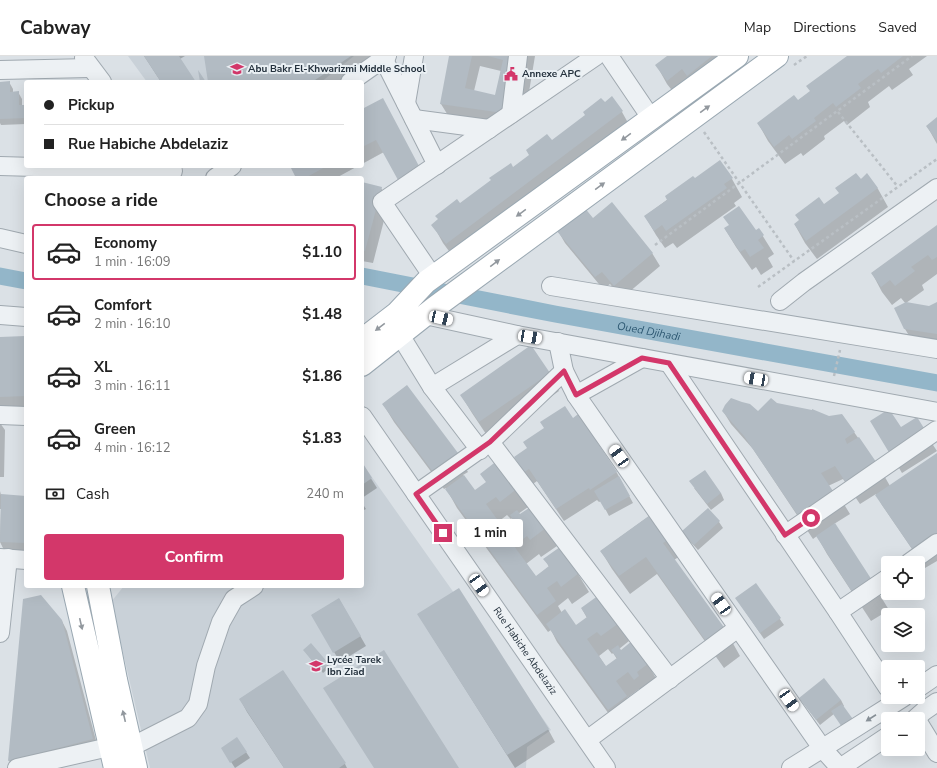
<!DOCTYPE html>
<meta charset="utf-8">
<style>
body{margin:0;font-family:"Nunito Sans",sans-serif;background:#f6f6f6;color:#222;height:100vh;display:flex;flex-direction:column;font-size:15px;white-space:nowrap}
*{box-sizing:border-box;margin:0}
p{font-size:13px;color:#767676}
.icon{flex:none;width:22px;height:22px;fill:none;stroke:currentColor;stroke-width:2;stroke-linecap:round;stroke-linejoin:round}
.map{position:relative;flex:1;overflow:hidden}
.drawer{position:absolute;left:24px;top:120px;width:340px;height:412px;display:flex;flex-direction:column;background:#fff;border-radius:4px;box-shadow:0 4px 16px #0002}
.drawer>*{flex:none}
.guide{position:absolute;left:24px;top:24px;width:340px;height:88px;border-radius:4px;box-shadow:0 4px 16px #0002;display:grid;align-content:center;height:88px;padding:0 20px;background:#fff}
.buttons{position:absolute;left:881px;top:500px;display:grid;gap:8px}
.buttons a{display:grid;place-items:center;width:44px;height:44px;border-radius:4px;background:#fff;box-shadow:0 4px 16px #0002;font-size:20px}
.end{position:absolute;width:18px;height:18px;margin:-9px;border:5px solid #d3376a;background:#fff;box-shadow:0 0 0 2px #fff}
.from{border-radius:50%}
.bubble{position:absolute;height:28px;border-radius:4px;background:#fff;box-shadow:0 4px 16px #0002;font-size:13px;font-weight:700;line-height:28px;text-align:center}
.car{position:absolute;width:12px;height:24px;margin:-12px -6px;border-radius:5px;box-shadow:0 0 3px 1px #0007;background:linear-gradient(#fff 24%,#345 0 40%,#fff 0 76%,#345 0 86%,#fff 0)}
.guide b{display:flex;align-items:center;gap:14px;height:38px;font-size:15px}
.guide b+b{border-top:1px solid #e0e0e0}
.guide i{width:10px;height:10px;background:#222}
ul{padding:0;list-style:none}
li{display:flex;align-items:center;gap:12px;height:56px;margin:0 8px 6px;padding:0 12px;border:2px solid transparent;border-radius:4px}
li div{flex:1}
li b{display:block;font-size:15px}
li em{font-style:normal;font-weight:700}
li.on{border-color:#d3376a}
li>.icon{width:36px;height:36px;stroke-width:1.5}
h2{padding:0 20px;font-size:18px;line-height:48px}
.pay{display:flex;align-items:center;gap:10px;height:44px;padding:0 20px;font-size:15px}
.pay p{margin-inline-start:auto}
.button{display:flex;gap:8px;margin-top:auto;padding:8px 20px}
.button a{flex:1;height:46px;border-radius:4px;background:#d3376a;color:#fff;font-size:16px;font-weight:700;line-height:46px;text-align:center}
header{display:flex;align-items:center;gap:24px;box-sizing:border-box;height:56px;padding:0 20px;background:#fff;border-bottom:1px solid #e0e0e0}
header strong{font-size:19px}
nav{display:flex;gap:22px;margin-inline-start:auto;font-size:14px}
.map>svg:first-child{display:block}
</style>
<header>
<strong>Cabway</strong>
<nav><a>Map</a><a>Directions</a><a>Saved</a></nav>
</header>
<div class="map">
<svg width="937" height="712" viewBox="0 0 937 712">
<rect width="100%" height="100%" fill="#dbe1e6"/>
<!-- built -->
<path fill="#c9d1d8" d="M128 0H354L321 26H147Z
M362 407 551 674 527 691 526 712H150L111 546 124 530H362Z"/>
<!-- shadow -->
<path fill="#0003" fill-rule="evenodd" d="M144 0H185L180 3 195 26H161Z
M205 0H377L339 26H209Z
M450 0H535L525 60 511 70 449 61 441 48ZM480 10 501 15 496 40 474 35Z
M669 0H745L678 42 667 28 657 10Z
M848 0H927L909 13 913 19 892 34 889 30 868 46 870 51 847 69 844 65 824 80 825 83 803 100 801 97 785 108 768 85 758 67 798 45 811 35Z
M9 26 13 33V36H18L22 43V50H26V68L1 69 0 67V27Z
M604 47 622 56 632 74 457 206 443 187 433 169 460 149 552 86Z
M362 54 427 125 406 136 384 96 362 108Z
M937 63V88L927 70Z
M291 110H358L336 122H297Z
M867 119 878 133 888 151 817 203 805 187 795 169Z
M732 123 742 141 734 147 736 150 677 192 673 187 665 192 656 179 645 160 694 124Z
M362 127 381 132 389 145 373 207 362 205Z
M593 163 652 197 660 210 622 242 610 228 603 233 565 187 558 175Z
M937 170V218L922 229 924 234 906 247 929 251 937 247V290L913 286 905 273 906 248 901 242 892 249 882 236 872 217Z
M725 173 756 175 759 174 774 198 768 202 773 211 761 219 756 211 752 214 736 191Z
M25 281 26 283V353L0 354V282Z
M549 317 559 335 490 384 472 357 461 339Z
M407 330 457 398 468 416 463 419 475 436 487 427 481 418 498 406 528 451 518 458 546 472 557 490 541 501 539 498 526 508 536 521 549 511 545 503 560 492 578 518 589 536 572 548 568 542 558 550 562 557 576 570 587 562 582 553 618 567 629 585 619 593 621 595 648 608 658 626 645 641 639 633 627 642 636 659 619 672 557 586 551 574 548 576 457 452 446 432 444 433 394 366 383 348ZM507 459 511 463 512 462 516 468 505 476 498 466ZM608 593 612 598 613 597 617 603 606 611 599 600Z
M777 348 829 361 842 359 882 416 890 430 937 398V505L925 512 882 449 876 438 860 448 843 423 828 430 842 445 850 458 834 468 878 536 889 554 871 565 827 498 817 480 813 483 753 393 731 368 723 355 758 357Z
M582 357 599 384 596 386 617 417 633 447 609 460 601 445 599 446 597 444 564 465 537 425 533 428 523 414 573 363Z
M0 367 5 374 4 421H0Z
M901 373 931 386 937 395 902 417 877 375Z
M362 408 377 432 362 442Z
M694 432 721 437 724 444 711 454Z
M0 435 1 439 26 441V497L5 496 0 486 1 453H0Z
M362 447 366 453 362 455Z
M708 454 719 466 723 472 698 494 687 482 683 476Z
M652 458 680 500 674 504 730 582 740 600 724 612 657 518 630 538 612 513 601 495Z
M756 529 784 569 764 583 740 548Z
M339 543 366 590 340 606 312 559Z
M24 544 62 565 67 575 98 692 14 712 9 705Z
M426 571 548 673 555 686 515 712Z
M306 597 328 609 330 611 323 617Z
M283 615 345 708 347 712H284L247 656 240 643Z
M800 642 841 644 844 650 820 669 804 648Z
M246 696 250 702 235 712 226 698Z"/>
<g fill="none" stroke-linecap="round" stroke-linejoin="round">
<!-- canal -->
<g stroke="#93b6c9" stroke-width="17">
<path d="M0 220 26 225"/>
<path id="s1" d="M362 220 555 258 937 327"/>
</g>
</g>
<!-- building -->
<path fill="#b2bbc3" d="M144 0H179L196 26H161Z
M204 0H351L312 26H208Z
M449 0H472L465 32 495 39 503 4 488 0H526L503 57 440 48Z
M667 0H712L687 20 682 13 667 25 655 9Z
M847 0H903L881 17 878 13 858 28 861 32 836 51 833 47 814 62 816 65 792 83 789 79 774 91 757 67 794 39 798 44 810 35 806 30Z
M198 14 206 26H200Z
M10 25V36L19 35V49H26V62L0 63V26Z
M612 40 623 55 446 188 431 169 438 163 435 160 457 143 460 147 491 124 489 122 511 107 513 111 529 99 526 94 547 78 552 84 585 59 583 56 601 42 605 46Z
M383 42 420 112 398 124 376 84 362 91V53Z
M937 61V85L926 70Z
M720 104 733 122 724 128 727 132 666 175 662 169 654 175 644 160 667 144 665 140 693 120 695 122Z
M290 110H327L305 122H296Z
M856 117 861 123 867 117 878 132 806 185 794 168 799 164 795 159 819 141 824 148 839 137 835 132Z
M362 126 382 131 365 195 362 194Z
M612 146 653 197 614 230 602 216 595 221 556 174 584 151 593 162Z
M739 150 756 174 759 172 764 179 758 184 764 192 750 201 745 193 740 196 724 172 729 169 723 161Z
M937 169V201L932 204 928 199 911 211 915 215 895 230 890 224 881 231 871 217Z
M906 246 929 250 937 246V278L904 273 894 252Z
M25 280 26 340 0 341V281Z
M531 289 550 317 479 366 460 339Z
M407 329 458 397 433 416 382 348Z
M731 342 742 346 750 348 758 355 771 342 777 347 812 354V353L829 360 842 358 855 376 845 383 847 388 859 381 883 416 852 436 835 410 821 417 837 441 805 470 744 380 722 355 725 349Z
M565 350 573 362 582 355 593 371 589 374 617 416 590 434 589 432 556 453 529 413 524 416 514 401 527 392 523 386 544 372 540 366Z
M889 353 901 371 917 361 932 385 896 408 870 365Z
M937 397V491L919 503 875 439Z
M498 404 518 432 500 446 496 441 486 448 505 474 515 467 510 459 517 454 520 458 532 450 547 471 530 484 527 480 514 490 536 520 549 510 543 503 560 491 579 517 561 531 557 525 547 532 556 545 537 559 445 433 464 419 475 434 486 426 480 418Z
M362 406 372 422 362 429Z
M705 414 721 437 707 448 689 425Z
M619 420 630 440 605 454 594 435Z
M1 438 26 440V487L0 486Z
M708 452 720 465 694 489 682 475Z
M653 457 671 482 663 487 731 581 713 595 646 501 619 520 600 495Z
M835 467 879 535 860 548 816 480Z
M756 527 781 562 760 577 735 542Z
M459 532 549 673 507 699 417 558Z
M41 539 62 564 93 683 8 705 23 543Z
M599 539 619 567 601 580 597 576 587 583 606 610 617 602 611 594 618 589 621 594 632 585 649 607 637 616 639 620 634 624 628 616 616 625 627 640 608 654 546 568 565 553 576 569 587 561 581 552Z
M339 542 361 580 333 597 311 559Z
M311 587 329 608 321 615 303 594Z
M384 594 459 712H374L323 632Z
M283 614 346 707 339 712H284L239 643Z
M824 622 841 644 816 664 799 642Z
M842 648 855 666 844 674 831 655Z
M237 681 247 696 230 707 221 692Z"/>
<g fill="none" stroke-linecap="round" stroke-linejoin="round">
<!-- minor casing -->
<g stroke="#a0a9b0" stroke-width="20">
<g id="minor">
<path d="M609 0 651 62"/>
<path d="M84 2 102 26"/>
<path d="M383 2 437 109"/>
<path d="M0 14 90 12"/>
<path d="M350 26 387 0"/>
<path d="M406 47 414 0"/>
<path d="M511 58 518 0"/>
<path d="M414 63 489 73"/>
<path d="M0 110 173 115"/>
<path d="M215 122 232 110"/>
<path d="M0 182 26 188"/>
<path d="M433 221 382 146 596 0"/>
<path d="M551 230 937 293"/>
<path d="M780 245 804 226 937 132"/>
<path d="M0 259 26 261"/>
<path d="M425 259 517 279 937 356"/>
<path d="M400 279 432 331 480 394"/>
<path d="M558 286 564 315 576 339 822 692 840 712"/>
<path d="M669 307 838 556 888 632"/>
<path d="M432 331 517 279"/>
<path d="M576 339 642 302"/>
<path d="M0 359 26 360"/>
<path id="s2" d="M362 360 606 712"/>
<path d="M490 386 670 623"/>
<path d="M416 438 490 386 564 315"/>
<path d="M785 479 937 374"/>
<path d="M0 502 26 504"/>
<path d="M909 507 937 487"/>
<path d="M838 556 888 522"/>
<path d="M0 577 8 502"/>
<path d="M918 632 937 619"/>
<path d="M915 663 924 655 937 646"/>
<path d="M918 666 937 697"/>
<path d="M587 684 738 572"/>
<path d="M131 691 188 662 198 648 206 610 221 566 234 543 254 530"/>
<path d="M17 712 109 691"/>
<path d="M791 712 855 672 904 641"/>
<path d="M840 712 888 680"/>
</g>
</g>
<!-- major casing -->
<g stroke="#9aa8b2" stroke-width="24">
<path id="major" d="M362 284 397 257 426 226 737 0
M362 309 434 252 777 0
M73 530 115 712
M98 530 116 624 136 712"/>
</g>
<!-- path -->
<path stroke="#b9bfc4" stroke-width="2.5" stroke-dasharray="3 3" stroke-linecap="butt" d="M794 9 807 0
M838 56 898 131
M704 76 794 205
M655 189 912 0
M758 231 937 103
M834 320 840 294"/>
<!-- minor -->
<use href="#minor" stroke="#edf1f4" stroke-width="18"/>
<!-- major -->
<use href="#major" stroke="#fff" stroke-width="22"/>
</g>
<!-- one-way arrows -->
<defs><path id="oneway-solid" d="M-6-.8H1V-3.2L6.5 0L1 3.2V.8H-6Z"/></defs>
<g fill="#92989e">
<use href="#oneway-solid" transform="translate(705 53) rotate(-36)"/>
<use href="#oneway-solid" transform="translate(626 81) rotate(144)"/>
<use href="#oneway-solid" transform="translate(600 130) rotate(-36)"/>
<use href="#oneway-solid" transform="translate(521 157) rotate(144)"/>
<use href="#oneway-solid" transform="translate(495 207) rotate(-37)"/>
<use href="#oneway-solid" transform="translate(380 271) rotate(143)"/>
<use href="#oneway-solid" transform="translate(81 568) rotate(77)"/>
<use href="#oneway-solid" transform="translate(124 660) rotate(-103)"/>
</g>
<use fill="#889198" href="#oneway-solid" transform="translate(871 662) rotate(147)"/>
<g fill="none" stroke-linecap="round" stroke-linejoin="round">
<!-- route -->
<path stroke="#d3376a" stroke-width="5" d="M443 477 416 438 490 386 564 315 576 339 642 302 669 307 785 479 811 462"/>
</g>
<!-- icons -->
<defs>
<g id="school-bare" transform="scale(1.08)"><path d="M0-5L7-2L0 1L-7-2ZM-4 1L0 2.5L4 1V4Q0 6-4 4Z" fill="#d3376a" stroke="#eaf0f4" stroke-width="2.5" paint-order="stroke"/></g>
<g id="civic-bare" transform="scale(1.08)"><path d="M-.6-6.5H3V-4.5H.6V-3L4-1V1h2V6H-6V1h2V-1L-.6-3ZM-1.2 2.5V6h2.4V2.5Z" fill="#d3376a" stroke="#eaf0f4" stroke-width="2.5" paint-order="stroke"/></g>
</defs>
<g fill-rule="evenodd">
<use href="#school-bare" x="237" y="13"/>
<use href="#civic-bare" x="511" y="18"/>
<use href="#school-bare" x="316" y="610"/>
</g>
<g text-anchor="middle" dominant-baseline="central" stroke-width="4" stroke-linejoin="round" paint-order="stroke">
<!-- poi labels -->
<g font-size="10" font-weight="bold" fill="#24313d" stroke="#eaf0f4" text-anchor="start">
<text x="248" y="13">Abu Bakr El-Khwarizmi Middle School</text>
<text x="522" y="18">Annexe APC</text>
<text x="327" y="604">Lycée Tarek<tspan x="327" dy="12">Ibn Ziad</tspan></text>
</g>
<!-- street labels -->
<g font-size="10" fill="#24313d" stroke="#eaf0f4">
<text stroke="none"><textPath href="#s2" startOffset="286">Rue Habiche Abdelaziz</textPath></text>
</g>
<!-- water labels -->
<g font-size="11" font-style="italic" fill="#2d5872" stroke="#eaf0f4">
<text stroke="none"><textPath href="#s1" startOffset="292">Oued Djihadi</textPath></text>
</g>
</g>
</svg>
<div class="buttons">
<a><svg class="icon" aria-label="locate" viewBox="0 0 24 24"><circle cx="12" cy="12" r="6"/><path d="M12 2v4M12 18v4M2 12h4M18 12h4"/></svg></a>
<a><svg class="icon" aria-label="layers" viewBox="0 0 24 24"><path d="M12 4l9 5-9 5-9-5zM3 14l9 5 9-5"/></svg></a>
<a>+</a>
<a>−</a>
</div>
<i class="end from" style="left:811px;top:462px"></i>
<i class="end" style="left:443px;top:477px"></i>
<div class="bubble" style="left:457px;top:463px;width:66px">1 min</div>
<i class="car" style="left:441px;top:262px;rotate:103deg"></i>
<i class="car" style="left:530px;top:281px;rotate:100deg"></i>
<i class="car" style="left:756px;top:323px;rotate:280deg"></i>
<i class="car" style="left:619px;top:400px;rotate:325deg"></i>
<i class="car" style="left:479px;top:529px;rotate:145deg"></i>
<i class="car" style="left:721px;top:548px;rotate:325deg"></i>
<i class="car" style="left:789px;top:644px;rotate:145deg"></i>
<div class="guide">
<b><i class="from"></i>Pickup</b>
<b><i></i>Rue Habiche Abdelaziz</b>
</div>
<section class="drawer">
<h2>Choose a ride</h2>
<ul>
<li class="on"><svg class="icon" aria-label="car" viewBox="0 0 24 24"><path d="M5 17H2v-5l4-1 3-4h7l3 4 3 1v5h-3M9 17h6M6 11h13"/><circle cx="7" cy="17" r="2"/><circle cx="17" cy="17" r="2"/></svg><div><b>Economy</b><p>1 min · 16:09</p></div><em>$1.10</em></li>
<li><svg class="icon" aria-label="car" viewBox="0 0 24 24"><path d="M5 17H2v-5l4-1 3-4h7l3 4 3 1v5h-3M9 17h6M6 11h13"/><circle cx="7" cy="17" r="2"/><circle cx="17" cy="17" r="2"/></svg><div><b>Comfort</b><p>2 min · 16:10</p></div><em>$1.48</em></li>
<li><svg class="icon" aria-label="car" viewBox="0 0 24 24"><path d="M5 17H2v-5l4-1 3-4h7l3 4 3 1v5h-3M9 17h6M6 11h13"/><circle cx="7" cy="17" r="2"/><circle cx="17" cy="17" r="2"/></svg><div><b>XL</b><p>3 min · 16:11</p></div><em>$1.86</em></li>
<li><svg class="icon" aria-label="car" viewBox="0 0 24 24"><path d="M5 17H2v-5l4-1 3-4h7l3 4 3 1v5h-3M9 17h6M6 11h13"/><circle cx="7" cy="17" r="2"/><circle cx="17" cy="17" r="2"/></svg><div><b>Green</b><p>4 min · 16:12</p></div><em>$1.83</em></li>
</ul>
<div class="pay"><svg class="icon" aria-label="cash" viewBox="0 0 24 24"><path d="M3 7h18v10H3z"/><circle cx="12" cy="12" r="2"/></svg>Cash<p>240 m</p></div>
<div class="button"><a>Confirm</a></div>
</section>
</div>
